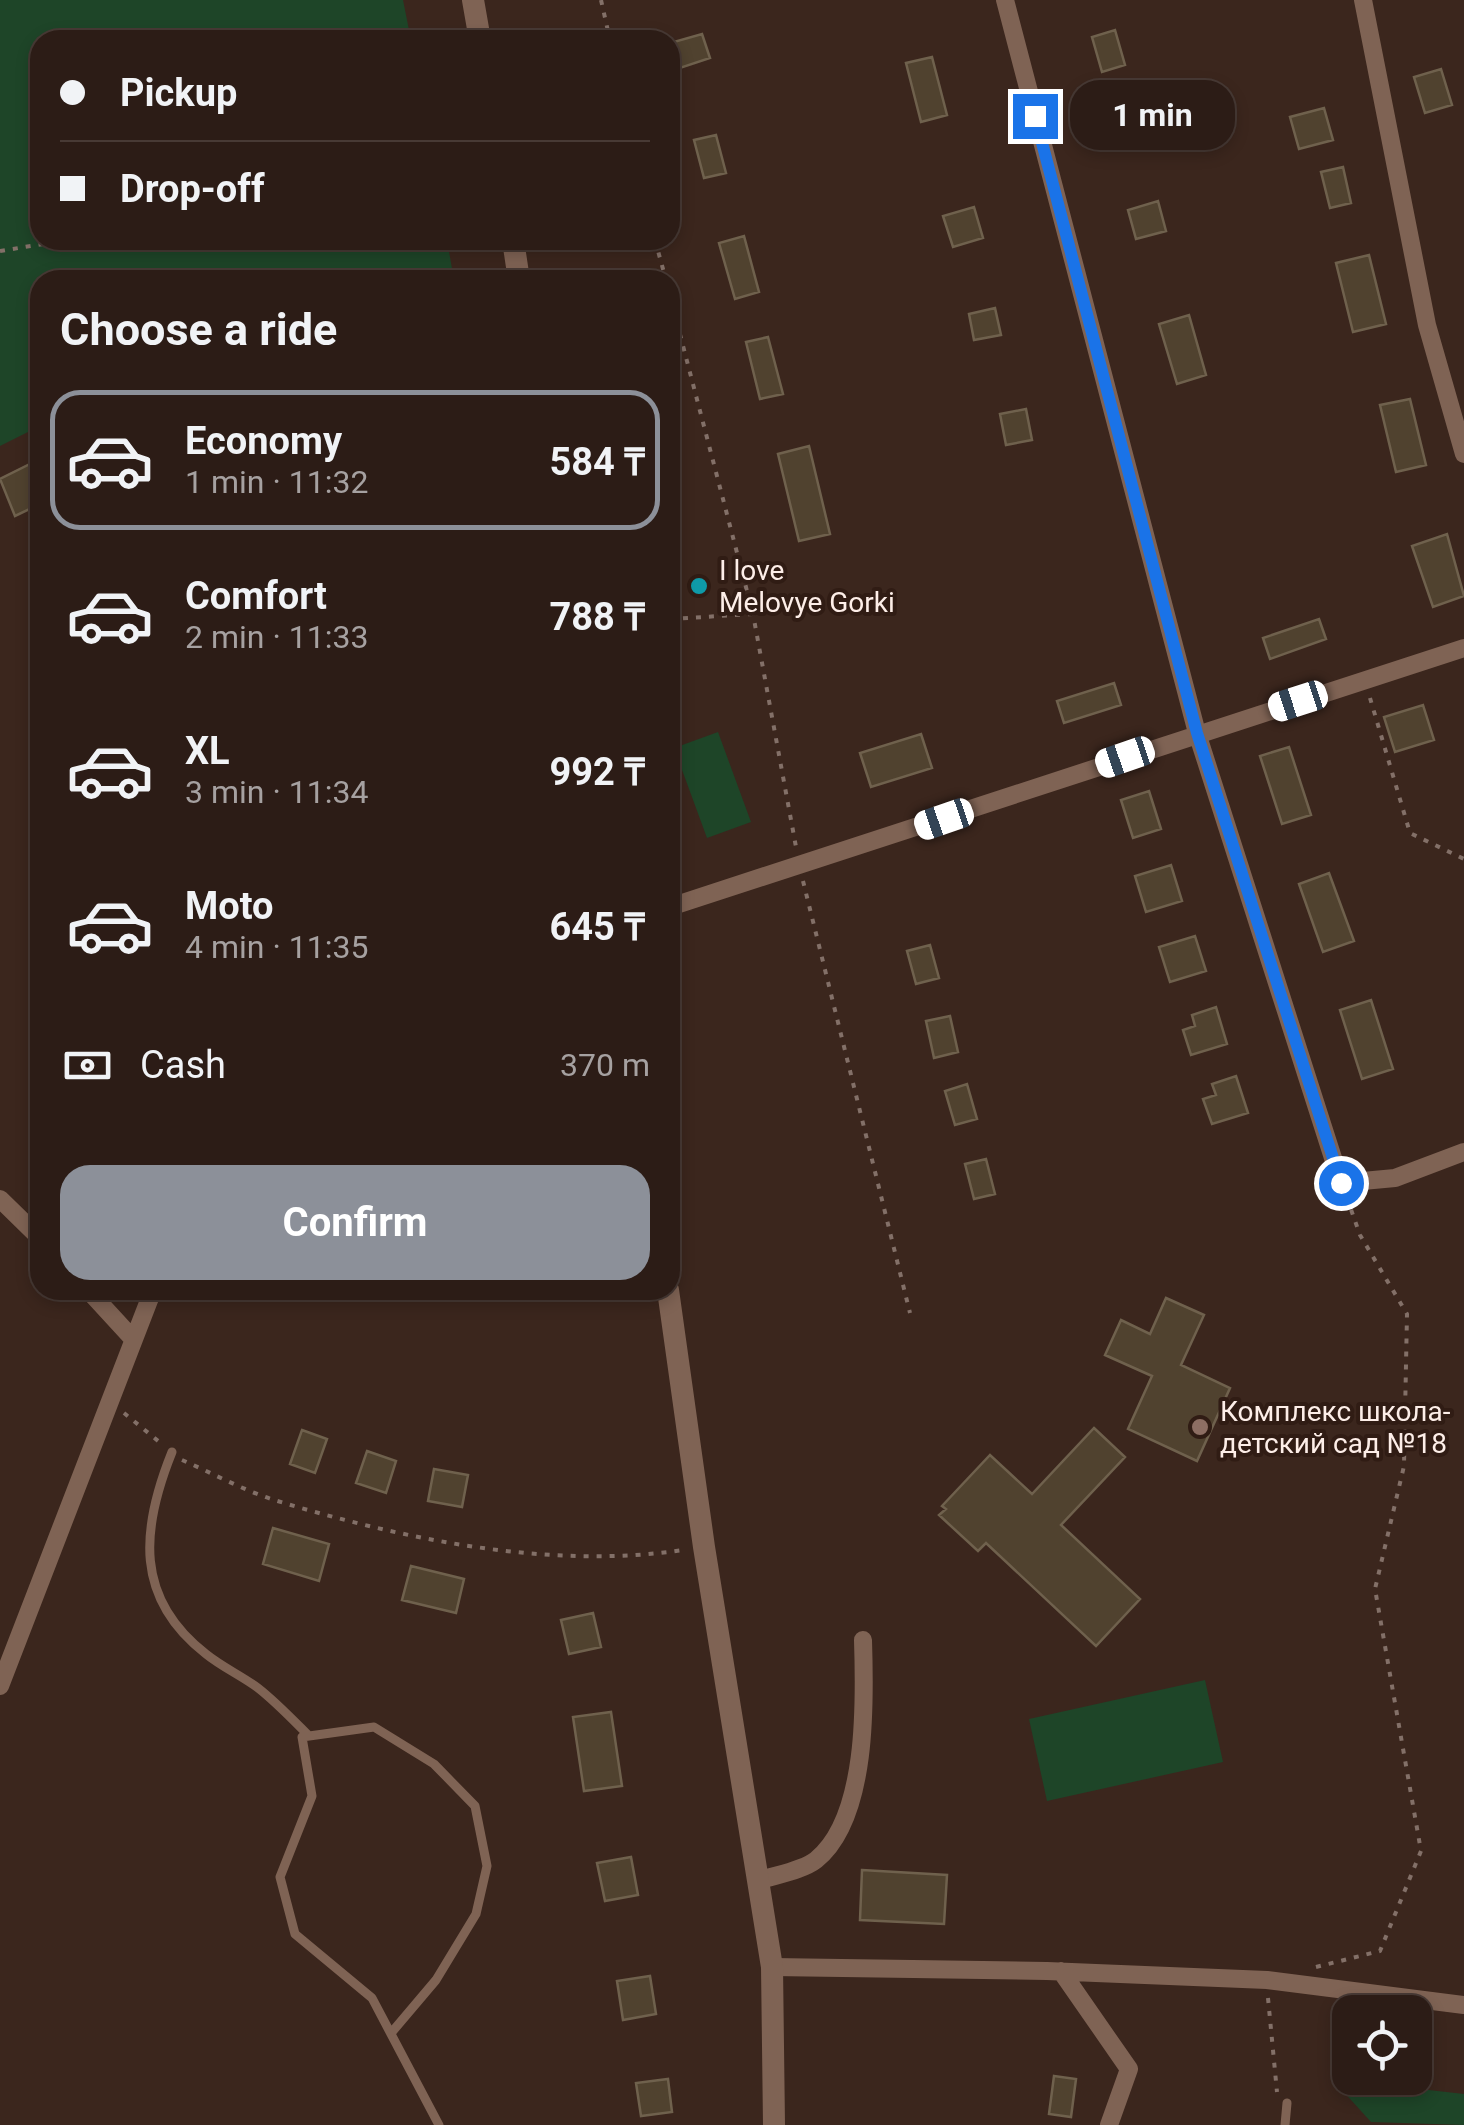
<!DOCTYPE html>
<meta charset="utf-8">
<style>
body{margin:0;font-family:Roboto,sans-serif;background:#34251f;color:#f1f3f6;height:100vh;display:flex;flex-direction:column;font-size:38px;white-space:nowrap}
*{box-sizing:border-box;margin:0}
p{font-size:32px;color:#a6a1a1}
.icon{flex:none;width:55px;height:55px;fill:none;stroke:currentColor;stroke-width:2;stroke-linecap:round;stroke-linejoin:round}
.map{position:relative;flex:1;overflow:hidden}
.side{position:absolute;left:30px;top:270px;width:650px;height:1030px;display:flex;flex-direction:column;background:#2c1c16;border-radius:30px;box-shadow:0 5px 15px #0003,0 0 0 2px #483a35}
.side>*{flex:none}
.banner{position:absolute;left:30px;top:30px;width:650px;height:220px;border-radius:30px;box-shadow:0 5px 15px #0003,0 0 0 2px #483a35;display:grid;align-content:center;height:220px;padding:0 30px;background:#2c1c16}
.fabs{position:absolute;left:1332px;top:1995px;display:grid;gap:20px}
.fabs a{display:grid;place-items:center;width:100px;height:100px;border-radius:20px;background:#2c1c16;box-shadow:0 5px 15px #0003,0 0 0 2px #483a35;font-size:50px}
.end{position:absolute;width:45px;height:45px;margin:-22px;border:12px solid #1a73e8;background:#fff;box-shadow:0 0 0 5px #fff}
.from{border-radius:50%}
.bubble{position:absolute;height:70px;border-radius:30px;background:#2c1c16;box-shadow:0 5px 15px #0003,0 0 0 2px #483a35;font-size:32px;font-weight:700;line-height:70px;text-align:center}
.car{position:absolute;width:30px;height:60px;margin:-30px -15px;border-radius:12px;box-shadow:0 0 8px 2px #0007;background:linear-gradient(#fff 24%,#345 0 40%,#fff 0 76%,#345 0 86%,#fff 0)}
.banner b{display:flex;align-items:center;gap:35px;height:95px;font-size:38px}
.banner b+b{border-top:2px solid #483a35}
.banner i{width:25px;height:25px;background:#f1f3f6}
ul{padding:0;list-style:none}
li{display:flex;align-items:center;gap:30px;height:140px;margin:0 20px 15px;padding:0 10px;border:5px solid transparent;border-radius:30px}
li div{flex:1}
li b{display:block;font-size:38px}
li em{font-style:normal;font-weight:700}
li.active{border-color:#8c9099}
li>.icon{width:90px;height:90px;stroke-width:1.5}
h2{padding:0 30px;font-size:45px;line-height:120px}
.pay{display:flex;align-items:center;gap:25px;height:110px;padding:0 30px;font-size:38px}
.pay p{margin-inline-start:auto}
.action{display:flex;gap:20px;margin-top:auto;padding:20px 30px}
.action a{flex:1;height:115px;border-radius:30px;background:#8c9099;color:#fff;font-size:40px;font-weight:700;line-height:115px;text-align:center}
.map>svg:first-child{display:block}
</style>
<div class="map">
<svg width="1464" height="2125" viewBox="0 0 1464 2125">
<rect width="100%" height="100%" fill="#3b261d"/>
<!-- green -->
<path fill="#1e4528" d="M0 0H403L411 40H40V240H447L454 280H40V426L0 446Z
M718 732 751 822 707 838 674 748Z
M1205 1680 1223 1762 1047 1801 1029 1719Z
M1332 2079 1464 2094V2125L1371 2122Z"/>
<!-- building -->
<path fill="#50422f" stroke="#6f614d" stroke-width="2.5" d="M1115 30 1125 65 1102 72 1092 37Z
M702 34 710 58 677 69 670 43Z
M932 57 947 115 921 122 906 63Z
M1441 69 1452 105 1425 113 1414 77Z
M1324 108 1333 140 1299 149 1290 117Z
M716 135 726 173 704 178 694 140Z
M1343 167 1351 203 1330 208 1321 172Z
M1158 201 1166 231 1136 239 1128 210Z
M974 207 983 238 953 247 943 216Z
M744 236 759 292 735 299 719 243Z
M1369 255 1386 324 1353 332 1336 263Z
M995 308 1001 335 974 340 969 314Z
M1189 315 1206 375 1177 384 1159 324Z
M768 337 783 394 760 399 746 342Z
M1410 399 1426 465 1396 472 1380 405Z
M1026 409 1032 440 1006 445 1000 414Z
M809 446 830 534 799 541 778 454Z
M40 459V504L15 516 0 479Z
M1447 534 1464 596 1433 607 1412 546Z
M1319 619 1326 639 1270 659 1263 638Z
M1114 683 1121 705 1064 723 1057 701Z
M1423 705 1434 740 1395 752 1384 717Z
M921 734 932 768 871 787 860 753Z
M1289 747 1311 815 1282 824 1260 756Z
M1149 791 1161 829 1133 838 1121 800Z
M1171 865 1182 901 1146 912 1135 876Z
M1329 873 1354 941 1323 952 1299 884Z
M1195 936 1206 971 1170 982 1159 947Z
M930 945 939 978 916 984 907 951Z
M1371 1000 1393 1069 1362 1079 1340 1010Z
M1216 1007 1227 1044 1191 1055 1183 1030 1195 1026 1192 1015Z
M950 1016 958 1052 934 1058 926 1021Z
M1236 1076 1248 1113 1212 1124 1203 1099 1216 1095 1212 1084Z
M967 1084 977 1119 955 1125 945 1091Z
M986 1159 995 1194 974 1199 965 1164Z
M1166 1298 1204 1315 1181 1365 1230 1388 1197 1461 1128 1429 1152 1376 1105 1355 1121 1320 1150 1334Z
M1094 1428 1125 1457 1061 1525 1140 1599 1096 1646 986 1543 978 1551 939 1515 946 1509 942 1506 990 1455 1032 1494Z
M302 1430 327 1439 315 1473 290 1464Z
M367 1451 396 1461 386 1493 356 1483Z
M434 1469 468 1475 462 1507 428 1501Z
M273 1528 329 1544 319 1581 263 1564Z
M411 1566 464 1579 456 1613 402 1600Z
M593 1613 601 1647 569 1654 561 1620Z
M611 1712 622 1786 584 1791 573 1717Z
M631 1857 638 1895 605 1901 597 1863Z
M862 1870 947 1875 944 1924 860 1920Z
M650 1976 656 2014 623 2020 617 1981Z
M1054 2076 1076 2079 1071 2117 1049 2114Z
M668 2079 672 2112 641 2116 636 2083Z"/>
<g fill="none" stroke-linecap="round" stroke-linejoin="round">
<!-- path -->
<path stroke="#837068" stroke-width="4" stroke-dasharray="5 8" stroke-linecap="butt" d="M601 0 610 40
M655 240 666 280
M0 251 68 240
M670 296 753 614 796 847
M670 619 753 614
M1370 698 1410 833 1464 859
M803 881 910 1313
M124 1413 163 1445
M182 1460C212 1473 243 1490 274 1500 403 1539 549 1570 683 1550
M1316 1967 1380 1951 1421 1851 1375 1589 1404 1466 1407 1314 1360 1235 1348 1201
M1268 1998 1277 2092"/>
<!-- service -->
<path stroke="#7f6354" stroke-width="9" d="M172 1452C141 1529 134 1598 206 1654 222 1667 242 1676 258 1688 276 1702 293 1720 309 1736
M392 2032 436 1980 476 1914 487 1866 475 1806 434 1764 374 1727 302 1737 312 1796 280 1877 295 1934 372 1998 439 2125
M1285 2125 1287 2103"/>
<!-- minor -->
<path stroke="#7f6354" stroke-width="18" d="M1005 0 1197 733 1341 1183 1395 1178 1464 1152
M1363 0 1427 325 1464 454
M670 907 1464 648
M0 1199 40 1238
M88 1290 133 1339
M0 1686 153 1290
M758 1881C774 1875 802 1871 816 1860 868 1818 865 1701 863 1640
M772 1967 1047 1971 1267 1980 1464 2005
M1061 1971 1129 2069 1109 2125"/>
<!-- tertiary -->
<path stroke="#7f6354" stroke-width="22" d="M473 0 480 40
M513 240 519 280
M668 1290 704 1547 772 1967 774 2125"/>
</g>
<g fill="none" stroke-linecap="round" stroke-linejoin="round">
<!-- route -->
<path stroke="#1a73e8" stroke-width="12" d="M1035 116 1197 733 1341 1183"/>
</g>
<!-- markers -->
<circle fill="#0f9aa8" stroke="#301c14" stroke-width="4" cx="699" cy="586" r="10"/>
<circle fill="#8d6e63" stroke="#301c14" stroke-width="4" cx="1200" cy="1427" r="10"/>
<g text-anchor="middle" dominant-baseline="central" stroke-width="8" stroke-linejoin="round" paint-order="stroke">
<!-- poi labels -->
<g font-size="28" fill="#fdeee8" stroke="#301c14" text-anchor="start">
<text x="719" y="570">I love<tspan x="719" dy="32">Melovye Gorki</tspan></text>
<text x="1220" y="1411">Комплекс школа-<tspan x="1220" dy="32">детский сад №18</tspan></text>
</g>
</g>
</svg>
<div class="fabs">
<a><svg class="icon" aria-label="locate" viewBox="0 0 24 24"><circle cx="12" cy="12" r="6"/><path d="M12 2v4M12 18v4M2 12h4M18 12h4"/></svg></a>
</div>
<i class="end from" style="left:1341px;top:1183px"></i>
<i class="end" style="left:1035px;top:116px"></i>
<div class="bubble" style="left:1070px;top:80px;width:165px">1 min</div>
<i class="car" style="left:1298px;top:701px;rotate:252deg"></i>
<i class="car" style="left:1125px;top:757px;rotate:251deg"></i>
<i class="car" style="left:944px;top:819px;rotate:251deg"></i>
<div class="banner">
<b><i class="from"></i>Pickup</b>
<b><i></i>Drop-off</b>
</div>
<section class="side">
<h2>Choose a ride</h2>
<ul>
<li class="active"><svg class="icon" aria-label="car" viewBox="0 0 24 24"><path d="M5 17H2v-5l4-1 3-4h7l3 4 3 1v5h-3M9 17h6M6 11h13"/><circle cx="7" cy="17" r="2"/><circle cx="17" cy="17" r="2"/></svg><div><b>Economy</b><p>1 min · 11:32</p></div><em>584 ₸</em></li>
<li><svg class="icon" aria-label="car" viewBox="0 0 24 24"><path d="M5 17H2v-5l4-1 3-4h7l3 4 3 1v5h-3M9 17h6M6 11h13"/><circle cx="7" cy="17" r="2"/><circle cx="17" cy="17" r="2"/></svg><div><b>Comfort</b><p>2 min · 11:33</p></div><em>788 ₸</em></li>
<li><svg class="icon" aria-label="car" viewBox="0 0 24 24"><path d="M5 17H2v-5l4-1 3-4h7l3 4 3 1v5h-3M9 17h6M6 11h13"/><circle cx="7" cy="17" r="2"/><circle cx="17" cy="17" r="2"/></svg><div><b>XL</b><p>3 min · 11:34</p></div><em>992 ₸</em></li>
<li><svg class="icon" aria-label="car" viewBox="0 0 24 24"><path d="M5 17H2v-5l4-1 3-4h7l3 4 3 1v5h-3M9 17h6M6 11h13"/><circle cx="7" cy="17" r="2"/><circle cx="17" cy="17" r="2"/></svg><div><b>Moto</b><p>4 min · 11:35</p></div><em>645 ₸</em></li>
</ul>
<div class="pay"><svg class="icon" aria-label="cash" viewBox="0 0 24 24"><path d="M3 7h18v10H3z"/><circle cx="12" cy="12" r="2"/></svg>Cash<p>370 m</p></div>
<div class="action"><a>Confirm</a></div>
</section>
</div>
